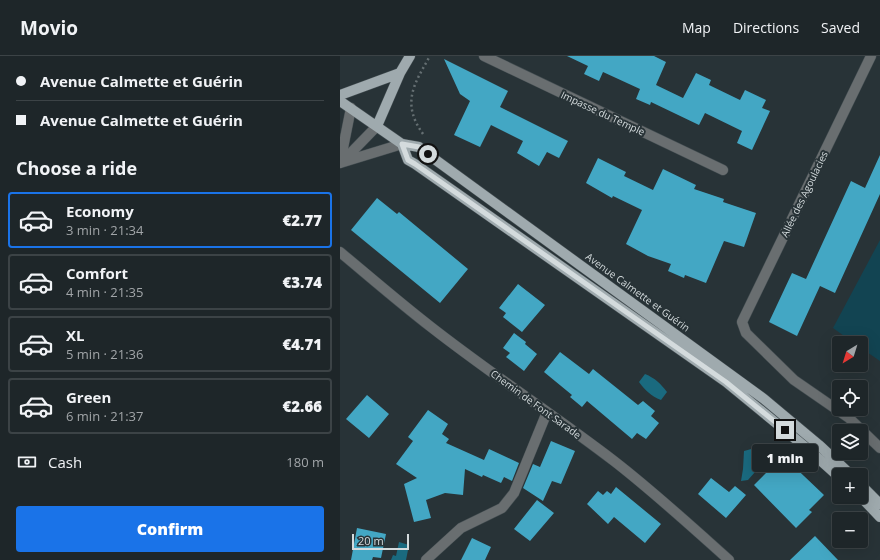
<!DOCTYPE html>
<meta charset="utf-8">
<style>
body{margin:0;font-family:"Open Sans",sans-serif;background:#2b3235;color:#f1f3f6;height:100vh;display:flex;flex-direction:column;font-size:15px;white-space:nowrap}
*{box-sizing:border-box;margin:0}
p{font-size:13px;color:#a1a5a8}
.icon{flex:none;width:22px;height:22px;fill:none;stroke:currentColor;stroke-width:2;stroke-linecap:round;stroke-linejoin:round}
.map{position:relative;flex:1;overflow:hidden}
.panel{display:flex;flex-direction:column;background:#1e2629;width:340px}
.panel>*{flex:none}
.guide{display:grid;align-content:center;height:88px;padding:0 16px;background:#1e2629}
.needle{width:26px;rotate:218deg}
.fabs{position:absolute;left:492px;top:280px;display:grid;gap:8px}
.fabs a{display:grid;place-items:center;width:36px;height:36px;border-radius:4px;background:#1e2629;box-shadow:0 4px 16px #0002,0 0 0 1px #3c4346;font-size:20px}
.scale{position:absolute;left:12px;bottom:10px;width:57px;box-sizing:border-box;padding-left:4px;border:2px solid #d4dbdd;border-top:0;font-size:11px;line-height:14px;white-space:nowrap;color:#d4dbdd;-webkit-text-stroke:3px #283337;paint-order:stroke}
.end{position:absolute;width:18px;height:18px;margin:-9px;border:5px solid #d4dbdd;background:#111;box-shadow:0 0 0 2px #111}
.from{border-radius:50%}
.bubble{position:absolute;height:28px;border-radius:4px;background:#1e2629;box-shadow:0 4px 16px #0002,0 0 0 1px #3c4346;font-size:13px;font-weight:800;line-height:28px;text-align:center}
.guide b{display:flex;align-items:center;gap:14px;height:38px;font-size:15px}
.guide b+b{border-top:1px solid #3c4346}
.guide i{width:10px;height:10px;background:#f1f3f6}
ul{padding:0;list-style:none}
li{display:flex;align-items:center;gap:12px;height:56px;margin:0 8px 6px;padding:0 8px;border:2px solid #3c4346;border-radius:4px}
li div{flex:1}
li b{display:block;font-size:15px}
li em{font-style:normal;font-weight:800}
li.on{border-color:#1a73e8}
li>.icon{width:36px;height:36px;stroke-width:1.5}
h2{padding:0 16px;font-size:18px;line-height:48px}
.pay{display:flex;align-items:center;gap:10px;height:44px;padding:0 16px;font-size:15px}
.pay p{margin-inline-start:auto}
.button{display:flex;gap:8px;margin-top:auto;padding:8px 16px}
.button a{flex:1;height:46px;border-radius:4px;background:#1a73e8;color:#fff;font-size:16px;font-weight:800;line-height:46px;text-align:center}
header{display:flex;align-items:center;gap:24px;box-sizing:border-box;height:56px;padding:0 20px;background:#1e2629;border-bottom:1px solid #3c4346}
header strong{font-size:19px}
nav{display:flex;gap:22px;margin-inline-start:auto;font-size:14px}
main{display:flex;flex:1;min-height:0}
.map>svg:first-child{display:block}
</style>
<header>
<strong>Movio</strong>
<nav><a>Map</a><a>Directions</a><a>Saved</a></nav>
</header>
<main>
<section class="panel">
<div class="guide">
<b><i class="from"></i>Avenue Calmette et Guérin</b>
<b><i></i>Avenue Calmette et Guérin</b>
</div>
<h2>Choose a ride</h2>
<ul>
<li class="on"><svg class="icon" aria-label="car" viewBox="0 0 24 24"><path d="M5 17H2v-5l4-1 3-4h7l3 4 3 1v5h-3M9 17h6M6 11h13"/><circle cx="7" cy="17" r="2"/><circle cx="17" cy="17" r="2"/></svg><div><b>Economy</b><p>3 min · 21:34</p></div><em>€2.77</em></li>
<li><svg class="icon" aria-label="car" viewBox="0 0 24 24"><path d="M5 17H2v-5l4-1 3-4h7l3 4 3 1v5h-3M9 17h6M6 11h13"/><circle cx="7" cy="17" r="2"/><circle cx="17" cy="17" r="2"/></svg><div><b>Comfort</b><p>4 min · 21:35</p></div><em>€3.74</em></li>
<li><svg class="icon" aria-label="car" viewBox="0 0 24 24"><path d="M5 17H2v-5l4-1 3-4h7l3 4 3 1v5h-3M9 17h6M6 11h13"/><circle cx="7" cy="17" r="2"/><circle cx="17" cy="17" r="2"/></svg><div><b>XL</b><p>5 min · 21:36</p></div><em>€4.71</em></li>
<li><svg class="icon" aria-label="car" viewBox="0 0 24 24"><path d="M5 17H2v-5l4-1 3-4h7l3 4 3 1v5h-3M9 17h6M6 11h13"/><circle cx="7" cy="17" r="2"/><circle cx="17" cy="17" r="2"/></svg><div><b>Green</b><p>6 min · 21:37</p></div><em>€2.66</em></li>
</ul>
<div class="pay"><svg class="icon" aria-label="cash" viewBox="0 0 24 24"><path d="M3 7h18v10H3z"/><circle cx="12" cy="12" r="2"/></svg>Cash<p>180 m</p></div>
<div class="button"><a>Confirm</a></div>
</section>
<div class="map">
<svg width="540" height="504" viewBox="0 0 540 504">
<rect width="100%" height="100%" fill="#283337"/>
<!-- green -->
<path fill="#124452" d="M540 184V305L521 292V287H514L493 272Z"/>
<!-- water -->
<path fill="#1a6a7f" d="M305 318C315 322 321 328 327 336L321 344C311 340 305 334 299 326Z
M415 392 423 399 421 402 423 407 408 424 401 425 403 413 404 395Z
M59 486 69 489 66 504H51L53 499 56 500Z"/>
<!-- building -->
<path fill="#43a7c4" d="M227 0H314L326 6 316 29 343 42 356 17 371 24 369 29 400 44 405 34 426 44 422 52 430 55 412 94 397 87 402 75 365 57 359 69 311 46 310 49 296 43 300 33 263 16 259 25 244 18 248 10Z
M104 3 168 35 160 51 228 85 219 102 207 96 199 110 177 97 183 85 151 69 140 91 114 79 130 45 120 38Z
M540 99V138L495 237 480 230 457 280 429 266 452 217 466 223 511 125 525 132Z
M258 102 286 116 284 120 313 134 323 113 356 129 354 133 384 143 383 146 416 157 404 191 384 185 366 227 345 219 344 222 328 215 331 208 308 200 286 188 302 154 273 140 272 142 246 127Z
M37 142 57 158 59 156 128 213 100 247 11 174Z
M178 228 205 249 182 276 163 261 166 257 159 252Z
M174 277 186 286 185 288 197 298 184 315 166 301 170 297 163 292Z
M220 296 249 318 253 313 298 349 303 345 315 355 311 360 319 367 306 383 297 377 292 383 247 345 242 351 230 341 232 339 204 316Z
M27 339 49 358 29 382 6 363Z
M88 354 108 368 102 378 109 383 106 387 144 404 149 393 179 407 172 425 164 421 161 427 143 419 142 421 125 413 123 439 105 437 86 444 91 462 74 466 64 428 77 422 56 408 73 385 68 381Z
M211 385 235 395 221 428 212 425 203 445 183 432 193 408 200 411Z
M444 401 484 439 469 454 472 456 456 472 414 429 430 413 431 414Z
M371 422 389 436 395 430 406 439 386 462 358 438Z
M276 431 321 468 305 487 274 461 268 468 247 448 258 435 263 439 267 435 271 438Z
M197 444 214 457 190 485 174 473Z
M17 472 46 478 41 502 33 501 32 504H11Z
M475 480 498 504H450Z
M132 482 151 491 145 504H121Z"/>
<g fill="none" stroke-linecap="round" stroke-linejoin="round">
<!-- minor casing -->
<g stroke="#444e52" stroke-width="11">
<path id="minor" d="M144 0 383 114
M531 0 402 266 406 277 454 324 509 362 540 392
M2 106 37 70
M0 107 62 88
M0 107 11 52
M0 196C30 221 60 247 91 271 151 318 214 359 274 405 314 436 351 470 389 504
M86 504 121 472 162 452 174 437 207 356"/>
</g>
<!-- major casing -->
<g stroke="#444e52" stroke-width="11">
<path id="major" d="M0 39 60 17
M0 45 62 88 79 91 82 94 424 343 479 389 511 419
M37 70 60 17 70 0
M62 88 68 104 75 108 386 326 469 394 499 421
M521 429 540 448
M521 441 540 461"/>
</g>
<!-- path -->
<path stroke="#656f72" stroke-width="2.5" stroke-dasharray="2 3" stroke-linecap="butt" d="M83 78C61 47 74 28 90 0"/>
<!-- minor -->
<use href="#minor" stroke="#696e70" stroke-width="10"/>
<!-- major -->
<use href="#major" stroke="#9faaae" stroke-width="10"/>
</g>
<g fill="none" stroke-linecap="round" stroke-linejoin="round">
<!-- route -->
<path stroke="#d4dbdd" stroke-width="5" d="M88 98 79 91 62 88 68 104 75 108 386 326 445 374"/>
</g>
<g text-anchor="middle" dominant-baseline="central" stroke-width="4" stroke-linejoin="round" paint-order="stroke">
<!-- street labels -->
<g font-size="10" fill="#d4dbdd" stroke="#283337">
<text transform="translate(263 57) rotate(25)">Impasse du Temple</text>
<text transform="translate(464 138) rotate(-64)">Allée des Agoulacies</text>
<text transform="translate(298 236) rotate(36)">Avenue Calmette et Guérin</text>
<text transform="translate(196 348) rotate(36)">Chemin de Font Sarade</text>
</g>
</g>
</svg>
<div class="fabs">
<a><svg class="needle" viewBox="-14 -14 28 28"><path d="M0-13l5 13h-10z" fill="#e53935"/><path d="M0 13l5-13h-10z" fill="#a1a5a8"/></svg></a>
<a><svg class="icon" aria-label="locate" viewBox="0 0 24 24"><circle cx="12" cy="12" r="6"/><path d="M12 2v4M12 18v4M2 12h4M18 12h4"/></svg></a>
<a><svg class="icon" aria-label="layers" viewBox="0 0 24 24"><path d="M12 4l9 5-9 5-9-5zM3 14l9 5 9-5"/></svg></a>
<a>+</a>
<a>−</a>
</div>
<div class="scale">20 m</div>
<i class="end from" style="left:88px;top:98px"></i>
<i class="end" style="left:445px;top:374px"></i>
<div class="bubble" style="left:412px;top:388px;width:66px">1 min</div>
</div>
</main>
